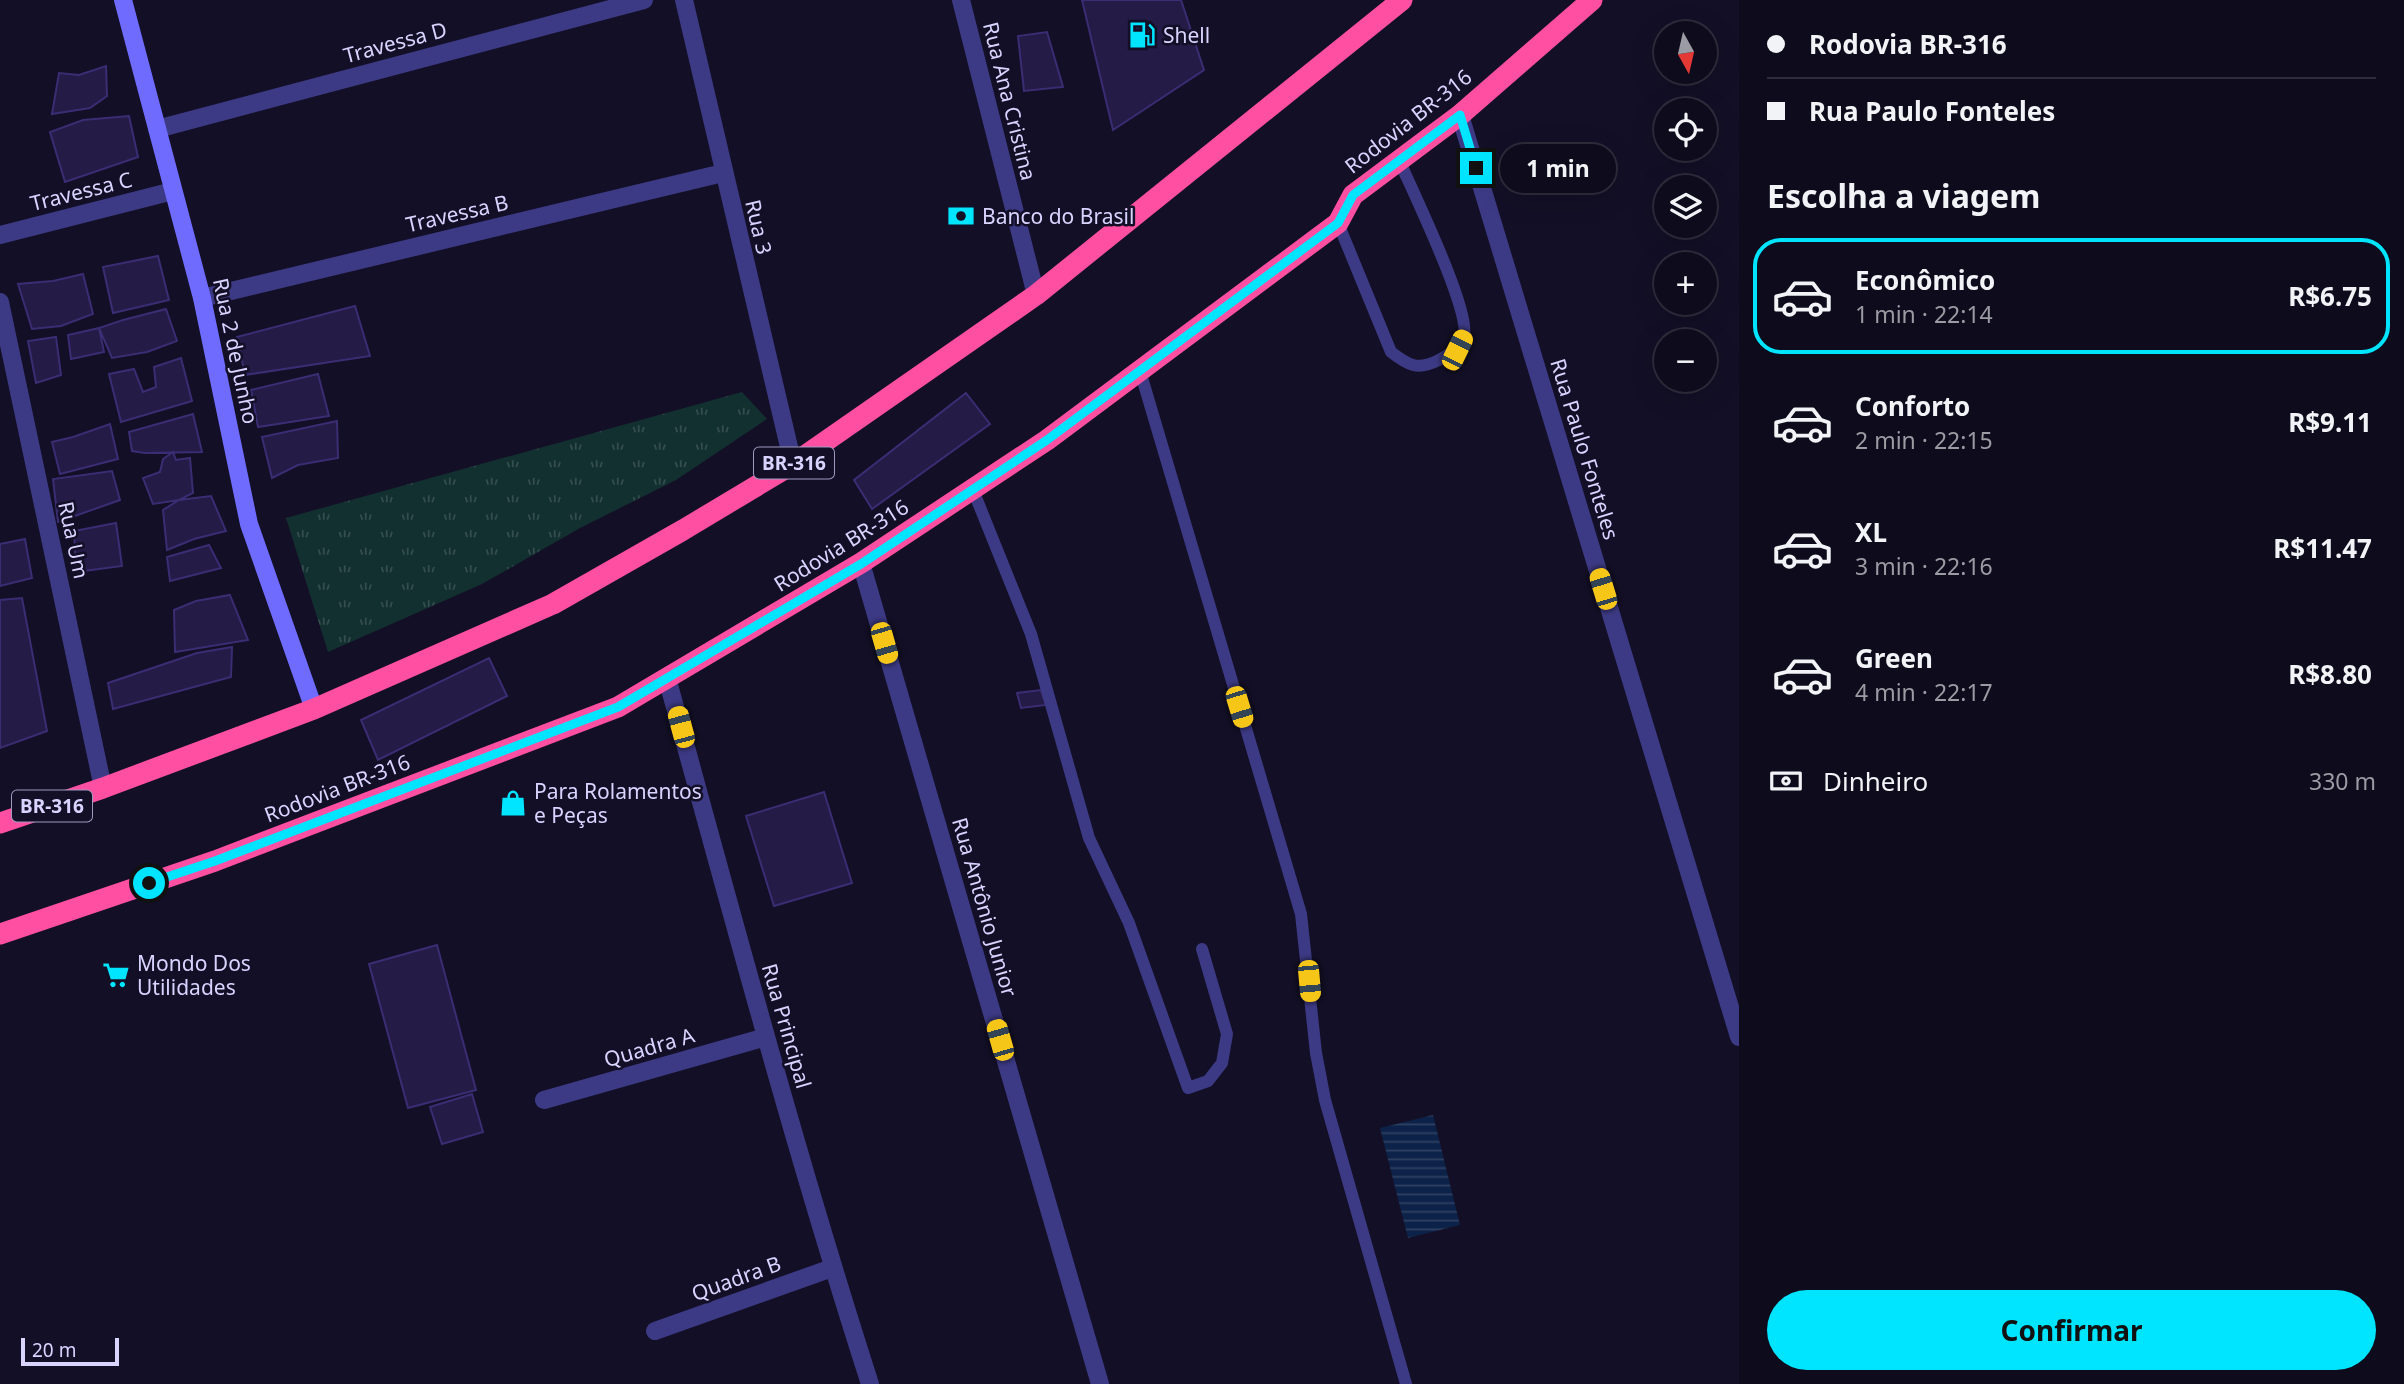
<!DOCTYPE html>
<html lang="pt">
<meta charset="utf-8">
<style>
body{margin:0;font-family:"Noto Sans",sans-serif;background:#171425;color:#f1f3f6;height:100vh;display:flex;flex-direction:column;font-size:26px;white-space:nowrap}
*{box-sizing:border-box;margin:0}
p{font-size:23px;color:#9b9ba3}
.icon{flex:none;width:38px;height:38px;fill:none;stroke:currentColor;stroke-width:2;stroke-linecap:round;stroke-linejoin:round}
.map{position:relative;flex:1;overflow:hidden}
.details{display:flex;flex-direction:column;background:#0e0b1c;width:665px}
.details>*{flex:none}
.top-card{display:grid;align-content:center;height:154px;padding:0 28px;background:#0e0b1c}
.needle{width:46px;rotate:172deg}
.controls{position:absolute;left:1654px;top:21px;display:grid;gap:14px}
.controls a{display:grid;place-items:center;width:63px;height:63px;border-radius:50%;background:#0e0b1c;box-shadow:0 7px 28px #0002,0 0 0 2px #2e2b3b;font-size:35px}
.scale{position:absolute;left:21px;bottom:18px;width:98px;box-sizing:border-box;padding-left:7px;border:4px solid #d9d4ff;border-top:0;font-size:19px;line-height:24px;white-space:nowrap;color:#d9d4ff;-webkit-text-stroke:5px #130f26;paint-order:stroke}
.end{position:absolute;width:32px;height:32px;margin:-16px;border:9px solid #00e5ff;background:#111;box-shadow:0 0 0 4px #111}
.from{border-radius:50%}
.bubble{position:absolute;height:49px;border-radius:24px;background:#0e0b1c;box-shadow:0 7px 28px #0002,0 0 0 2px #2e2b3b;font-size:23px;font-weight:700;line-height:49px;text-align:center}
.car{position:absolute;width:21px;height:42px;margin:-21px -10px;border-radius:9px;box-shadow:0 0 5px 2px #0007;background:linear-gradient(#f5c518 24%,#345 0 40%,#f5c518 0 76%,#345 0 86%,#f5c518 0)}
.top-card b{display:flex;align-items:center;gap:24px;height:66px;font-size:26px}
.top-card b+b{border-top:2px solid #2e2b3b}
.top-card i{width:18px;height:18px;background:#f1f3f6}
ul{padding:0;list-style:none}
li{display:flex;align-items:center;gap:21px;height:116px;margin:0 14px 10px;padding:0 14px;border:4px solid transparent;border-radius:28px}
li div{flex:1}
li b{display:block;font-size:26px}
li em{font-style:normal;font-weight:700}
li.selected{border-color:#00e5ff}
li>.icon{width:63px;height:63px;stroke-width:1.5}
h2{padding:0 28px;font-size:32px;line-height:84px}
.pay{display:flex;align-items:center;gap:18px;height:77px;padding:0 28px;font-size:26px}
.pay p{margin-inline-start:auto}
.button{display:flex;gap:14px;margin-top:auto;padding:14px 28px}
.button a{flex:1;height:80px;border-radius:42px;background:#00e5ff;color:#111;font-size:28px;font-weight:700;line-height:80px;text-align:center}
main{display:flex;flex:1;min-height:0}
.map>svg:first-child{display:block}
</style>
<main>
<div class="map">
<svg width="1739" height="1384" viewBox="0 0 1739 1384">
<defs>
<pattern id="grass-tufts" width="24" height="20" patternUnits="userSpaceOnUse" patternTransform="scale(1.75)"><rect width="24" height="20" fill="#12302f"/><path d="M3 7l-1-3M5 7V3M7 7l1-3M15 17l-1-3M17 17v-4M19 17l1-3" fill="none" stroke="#344d4e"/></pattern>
<pattern id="water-rules" width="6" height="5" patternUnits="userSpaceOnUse" patternTransform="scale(1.75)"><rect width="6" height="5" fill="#0c2248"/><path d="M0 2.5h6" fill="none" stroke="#2f4163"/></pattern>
</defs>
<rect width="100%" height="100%" fill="#130f26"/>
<!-- grass -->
<path fill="url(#grass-tufts)" d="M742 392 767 419 676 480 580 528 482 584 328 652 286 518Z"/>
<!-- water -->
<path fill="url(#water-rules)" d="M1433 1115 1460 1225 1408 1238 1380 1128Z"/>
<!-- building -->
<path fill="#241b47" stroke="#3b2d73" stroke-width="2" d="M1082 0H1181L1204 70 1113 130Z
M1047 32 1063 87 1024 91 1018 36Z
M106 66 107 96 90 108 52 114 59 73 79 75Z
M129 116 138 157 65 182 50 132 83 120Z
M158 256 169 300 113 313 103 267Z
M83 274 93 314 61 326 32 329 18 284 53 281Z
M355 306 370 356 245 375 237 337Z
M166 309 177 341 147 352 112 358 99 328 123 320Z
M99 328 104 352 71 359 68 335Z
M56 337 61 375 36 383 28 341Z
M181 358 192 401 121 422 109 374 134 369 143 392 156 387 154 367Z
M318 374 329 416 258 427 251 390Z
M966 393 990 424 872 509 854 480Z
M193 414 202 452 145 453 132 451 129 432Z
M337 421 338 458 298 465 272 478 262 437Z
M110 424 118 459 60 474 52 442 73 437Z
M173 452 176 460 190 458 193 493 179 500 153 504 143 478 160 472 163 459Z
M112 471 120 500 58 522 53 479Z
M211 496 226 531 194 539 167 550 163 510 179 500Z
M116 523 122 566 76 572 74 531Z
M25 539 32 578 0 586V544Z
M209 545 221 568 170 581 167 557Z
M230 595 248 640 175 652 174 610 196 601Z
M22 598 47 731 0 748V600Z
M232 647 231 677 113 709 108 683 197 653Z
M489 658 507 696 378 760 361 720Z
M1041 690 1046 705 1021 708 1017 693Z
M824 792 852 883 774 906 746 816Z
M437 945 476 1090 408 1108 369 964Z
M472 1094 483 1132 442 1144 430 1107Z"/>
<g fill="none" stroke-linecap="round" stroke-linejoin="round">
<!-- lane -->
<path stroke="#3d3a85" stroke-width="12" d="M1338 223 1391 352C1408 365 1417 371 1439 360 1451 353 1460 349 1464 335 1470 309 1412 190 1399 160
M1140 371 1301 914 1316 1053 1325 1100 1406 1384
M973 490 1031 634 1089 838 1129 923 1188 1088 1208 1081 1222 1063 1227 1034 1202 949"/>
<!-- street -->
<path stroke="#3d3a85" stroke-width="18" d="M684 0 793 464
M961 0 1036 295
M1460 115 1739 1037
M157 129 644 0
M0 235 173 191
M202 298 723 173
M0 302 103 788
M861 563 1100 1384
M667 678C732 914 795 1151 870 1384
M544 1100 766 1037
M655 1331 832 1268"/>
<!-- secondary -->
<path stroke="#6f6bff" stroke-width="18" d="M123 0 202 298 249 524 314 709"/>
<!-- highway -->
<path stroke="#ff4fa3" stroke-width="21" d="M0 823 103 788 314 709 553 604 683 530 793 464 1036 295 1402 0
M0 934 215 861 618 707 861 563 1047 440 1338 223 1353 195 1460 115 1592 0"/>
</g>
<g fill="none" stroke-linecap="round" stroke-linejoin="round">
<!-- route -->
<path stroke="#00e5ff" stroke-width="9" d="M149 883 215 861 618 707 861 564 1047 440 1338 223 1353 195 1460 115 1476 168"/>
</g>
<!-- icons -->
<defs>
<g id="fuel-bare" transform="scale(2.1)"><path d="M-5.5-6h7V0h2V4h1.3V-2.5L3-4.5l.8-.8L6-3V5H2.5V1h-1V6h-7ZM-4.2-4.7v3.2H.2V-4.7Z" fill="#00e5ff" stroke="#130f26" stroke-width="2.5" paint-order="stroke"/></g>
<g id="bank-bare" transform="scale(2.1)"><path d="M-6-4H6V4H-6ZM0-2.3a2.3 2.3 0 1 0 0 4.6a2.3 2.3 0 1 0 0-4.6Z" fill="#00e5ff" stroke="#130f26" stroke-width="2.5" paint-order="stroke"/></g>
<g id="shop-bare" transform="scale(2.1)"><path d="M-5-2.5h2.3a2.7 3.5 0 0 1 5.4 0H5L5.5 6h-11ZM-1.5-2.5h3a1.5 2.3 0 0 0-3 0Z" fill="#00e5ff" stroke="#130f26" stroke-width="2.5" paint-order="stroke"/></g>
<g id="supermarket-bare" transform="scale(2.1)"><path d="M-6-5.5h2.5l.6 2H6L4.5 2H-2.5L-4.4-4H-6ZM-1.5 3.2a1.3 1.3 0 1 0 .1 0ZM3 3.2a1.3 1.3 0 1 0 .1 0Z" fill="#00e5ff" stroke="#130f26" stroke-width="2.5" paint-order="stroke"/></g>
</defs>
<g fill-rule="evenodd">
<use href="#fuel-bare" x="1142" y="35"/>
<use href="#bank-bare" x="961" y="216"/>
<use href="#shop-bare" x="513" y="803"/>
<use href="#supermarket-bare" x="116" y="975"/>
</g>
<g text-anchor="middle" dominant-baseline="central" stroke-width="5" stroke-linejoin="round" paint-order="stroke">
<!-- shield labels -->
<g fill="#130f26" stroke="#9e99be" stroke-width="2">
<rect x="754" y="447.5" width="80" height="31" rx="5"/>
<rect x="12" y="790.5" width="80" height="31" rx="5"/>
</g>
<g font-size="19" font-weight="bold" fill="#d9d4ff">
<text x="794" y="463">BR-316</text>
<text x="52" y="806">BR-316</text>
</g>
<!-- poi labels -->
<g font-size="21" fill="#d9d4ff" stroke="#130f26" text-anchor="start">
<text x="1163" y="35">Shell</text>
<text x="982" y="216">Banco do Brasil</text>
<text x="534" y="791">Para Rolamentos<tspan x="534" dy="24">e Peças</tspan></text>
<text x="137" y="963">Mondo Dos<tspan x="137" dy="24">Utilidades</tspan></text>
</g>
<!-- street labels -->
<g font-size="21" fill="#d9d4ff" stroke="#130f26">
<text transform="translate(395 42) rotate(-15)">Travessa D</text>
<text transform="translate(1010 101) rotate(76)">Rua Ana Cristina</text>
<text transform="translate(1408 121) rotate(-38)">Rodovia BR-316</text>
<text transform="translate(81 191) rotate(-14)">Travessa C</text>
<text transform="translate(457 213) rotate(-13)">Travessa B</text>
<text transform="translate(759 227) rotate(77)">Rua 3</text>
<text transform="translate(236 351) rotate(78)">Rua 2 de Junho</text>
<text transform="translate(1585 449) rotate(73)">Rua Paulo Fonteles</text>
<text transform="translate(74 540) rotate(78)">Rua Um</text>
<text transform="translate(841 545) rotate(-32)">Rodovia BR-316</text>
<text transform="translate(337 788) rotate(-21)">Rodovia BR-316</text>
<text transform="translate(985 907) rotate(74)">Rua Antônio Junior</text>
<text transform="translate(787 1026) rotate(74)">Rua Principal</text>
<text transform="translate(649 1047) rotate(-16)">Quadra A</text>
<text transform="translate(736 1278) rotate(-20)">Quadra B</text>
</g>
</g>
</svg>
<div class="controls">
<a><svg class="needle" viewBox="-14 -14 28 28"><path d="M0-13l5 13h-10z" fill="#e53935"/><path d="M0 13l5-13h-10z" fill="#9b9ba3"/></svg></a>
<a><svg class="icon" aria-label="locate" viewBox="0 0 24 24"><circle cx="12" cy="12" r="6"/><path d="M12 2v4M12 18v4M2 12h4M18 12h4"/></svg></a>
<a><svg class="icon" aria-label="layers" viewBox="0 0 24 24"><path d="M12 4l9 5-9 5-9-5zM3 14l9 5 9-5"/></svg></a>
<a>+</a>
<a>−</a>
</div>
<div class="scale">20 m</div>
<i class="end from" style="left:149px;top:883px"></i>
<i class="end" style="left:1476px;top:168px"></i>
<div class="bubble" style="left:1500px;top:144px;width:116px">1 min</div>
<i class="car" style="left:1457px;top:350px;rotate:26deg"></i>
<i class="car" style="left:1603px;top:589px;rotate:343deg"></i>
<i class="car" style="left:884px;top:643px;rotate:164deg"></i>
<i class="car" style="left:1239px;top:707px;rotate:163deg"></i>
<i class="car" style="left:681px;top:727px;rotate:345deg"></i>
<i class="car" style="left:1309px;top:981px;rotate:175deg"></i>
<i class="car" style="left:1000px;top:1040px;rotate:344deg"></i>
</div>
<section class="details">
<div class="top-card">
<b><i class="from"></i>Rodovia BR-316</b>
<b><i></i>Rua Paulo Fonteles</b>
</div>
<h2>Escolha a viagem</h2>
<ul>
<li class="selected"><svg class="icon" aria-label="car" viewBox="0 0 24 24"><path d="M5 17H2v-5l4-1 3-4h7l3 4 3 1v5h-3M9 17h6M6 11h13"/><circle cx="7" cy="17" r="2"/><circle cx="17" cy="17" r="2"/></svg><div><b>Econômico</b><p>1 min · 22:14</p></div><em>R$6.75</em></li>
<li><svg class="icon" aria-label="car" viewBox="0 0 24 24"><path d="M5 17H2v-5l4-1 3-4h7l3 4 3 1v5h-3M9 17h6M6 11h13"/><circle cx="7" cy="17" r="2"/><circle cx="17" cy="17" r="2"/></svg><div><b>Conforto</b><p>2 min · 22:15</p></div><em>R$9.11</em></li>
<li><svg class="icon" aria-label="car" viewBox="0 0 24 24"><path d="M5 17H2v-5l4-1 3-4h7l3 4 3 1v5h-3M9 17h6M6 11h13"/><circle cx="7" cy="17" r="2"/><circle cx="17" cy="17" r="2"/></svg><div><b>XL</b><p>3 min · 22:16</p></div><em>R$11.47</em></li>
<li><svg class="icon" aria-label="car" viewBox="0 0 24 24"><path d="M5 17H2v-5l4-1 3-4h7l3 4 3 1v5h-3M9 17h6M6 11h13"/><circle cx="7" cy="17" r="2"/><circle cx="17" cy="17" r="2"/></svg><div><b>Green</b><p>4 min · 22:17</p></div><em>R$8.80</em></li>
</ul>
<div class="pay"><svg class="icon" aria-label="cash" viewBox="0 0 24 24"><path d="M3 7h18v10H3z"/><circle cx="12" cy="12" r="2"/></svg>Dinheiro<p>330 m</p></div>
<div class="button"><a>Confirmar</a></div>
</section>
</main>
